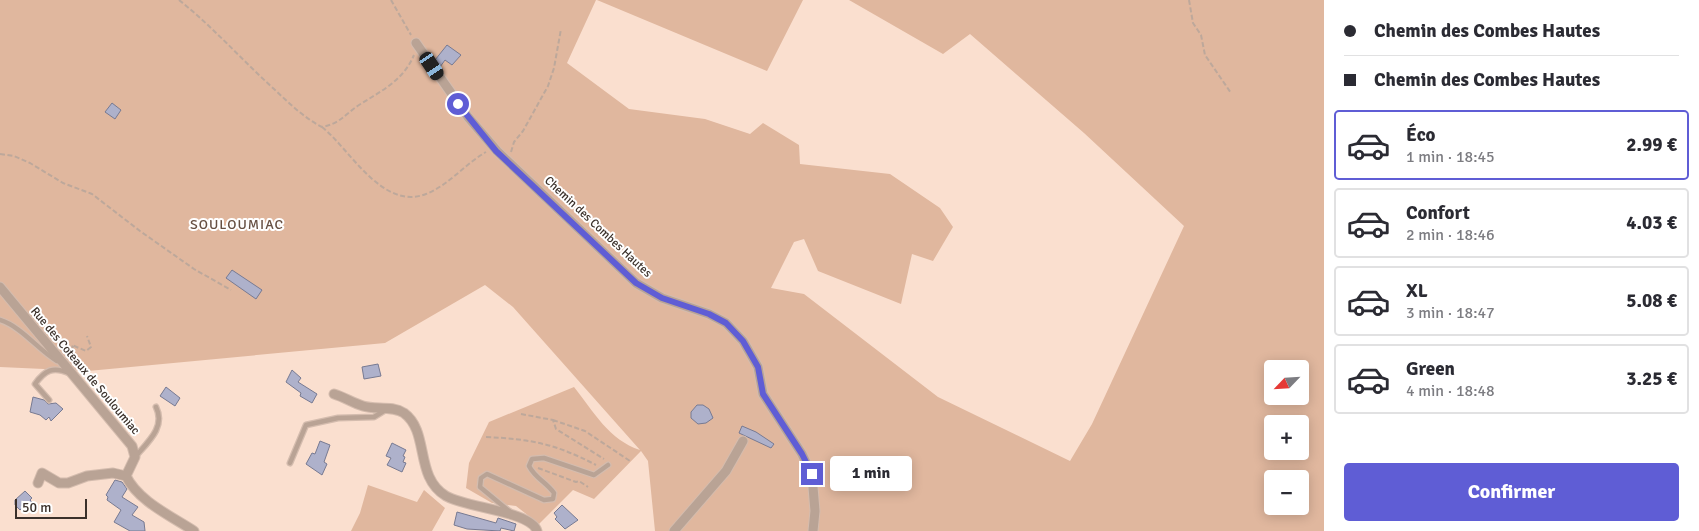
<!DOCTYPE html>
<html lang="fr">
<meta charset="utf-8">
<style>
body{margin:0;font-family:Signika,sans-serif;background:#f2f2f3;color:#2b2b33;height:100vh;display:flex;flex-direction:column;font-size:19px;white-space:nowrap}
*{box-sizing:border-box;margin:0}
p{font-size:16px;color:#7c7c81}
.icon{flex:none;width:28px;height:28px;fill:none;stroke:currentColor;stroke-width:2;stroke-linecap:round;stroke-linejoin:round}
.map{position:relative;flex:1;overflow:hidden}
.side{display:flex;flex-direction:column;background:#fff;width:375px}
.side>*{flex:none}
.banner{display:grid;align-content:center;height:110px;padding:0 20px;background:#fff}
.needle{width:32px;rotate:245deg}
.controls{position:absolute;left:1264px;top:360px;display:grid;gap:10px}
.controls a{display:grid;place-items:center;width:45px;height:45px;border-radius:5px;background:#fff;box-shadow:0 2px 12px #0003;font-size:25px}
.scale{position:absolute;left:15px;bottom:12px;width:72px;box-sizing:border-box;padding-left:5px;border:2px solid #3a302a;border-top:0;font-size:14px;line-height:18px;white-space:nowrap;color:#3a302a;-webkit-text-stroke:4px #fff;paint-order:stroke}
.end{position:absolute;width:22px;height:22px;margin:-11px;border:6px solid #5f5dd5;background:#fff;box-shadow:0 0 0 2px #fff}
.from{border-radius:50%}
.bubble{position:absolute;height:35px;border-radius:5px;background:#fff;box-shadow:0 2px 12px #0003;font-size:16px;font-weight:800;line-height:35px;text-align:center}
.car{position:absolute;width:15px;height:30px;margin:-15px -8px;border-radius:6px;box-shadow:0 0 4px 1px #0007;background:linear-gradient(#222 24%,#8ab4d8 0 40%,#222 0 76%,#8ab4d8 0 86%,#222 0)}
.banner b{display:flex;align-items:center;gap:18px;height:48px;font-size:19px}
.banner b+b{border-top:1px solid #e1e1e2}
.banner i{width:12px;height:12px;background:#2b2b33}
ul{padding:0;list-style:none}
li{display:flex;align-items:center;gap:15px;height:70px;margin:0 10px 8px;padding:0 10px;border:2px solid #e1e1e2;border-radius:5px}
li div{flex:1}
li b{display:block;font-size:19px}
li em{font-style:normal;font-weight:800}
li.selected{border-color:#5f5dd5}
li>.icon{width:45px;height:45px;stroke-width:1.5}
.button{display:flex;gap:10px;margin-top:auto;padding:10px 20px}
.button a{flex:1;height:58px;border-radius:5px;background:#5f5dd5;color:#fff;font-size:20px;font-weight:800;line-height:58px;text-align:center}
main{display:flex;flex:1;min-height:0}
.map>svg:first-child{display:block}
</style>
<main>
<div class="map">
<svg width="1324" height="531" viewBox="0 0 1324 531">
<rect width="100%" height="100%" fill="#fadfcf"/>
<!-- green -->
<path fill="#e0b79e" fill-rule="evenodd" d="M0 0H596L567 63 629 109 705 119 750 134 763 123 799 145 800 164 890 174 940 208 953 227 933 261 912 254 901 304 818 271 804 239 794 242 771 288 804 294 938 397 1070 461 1092 424 1184 226 1084 133 970 34 943 54 849 0H1324V531H655L648 461 641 451 594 499 573 490 539 524 516 506 492 503 466 488 469 463 489 422 574 387C594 412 609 440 640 450L513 307 485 285 385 343 88 371 0 367ZM1272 369H1300V396H1272ZM1272 424H1300V451H1272ZM1272 479H1300V506H1272Z
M597 0H803L767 71Z
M368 485 417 502 424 490 445 508 432 531H351L360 513Z"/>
<!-- building -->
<path fill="#aeb1cb" stroke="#777a92" d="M447 45 461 55 452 65 445 60 440 67 435 60Z
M112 103 121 110 115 119 105 112Z
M232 270 262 290 256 299 226 278Z
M378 364 381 376 364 379 362 367Z
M292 370 301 378 298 382 317 394 312 403 300 396 301 393 286 382Z
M166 387 180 398 175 406 160 396Z
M33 397 44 400 48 404 56 403 63 409 51 421 49 417 46 420 40 415 30 412Z
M697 405H703L709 409 713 418 706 423 698 424 691 418V412Z
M742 426 756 432 774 444 771 448 739 433Z
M320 441 330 445 324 462 327 464 322 475 306 464 312 453 315 454Z
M392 443 406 450 403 456 405 457 403 462 406 463 402 472 387 465 391 458 386 456Z
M115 480 122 482 127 489 122 497 138 507 132 515 144 522 145 531H130L114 522 121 510 107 500 108 497 106 495Z
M25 491 32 498 30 500 33 503 25 511 22 508 20 510 15 505V500Z
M562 505 578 520 565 529 555 519 557 517 554 513Z
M457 512 496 523 498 518 516 524 514 531 501 528 500 531 467 529 454 525Z"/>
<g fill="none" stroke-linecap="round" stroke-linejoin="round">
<!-- lane casing -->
<g stroke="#d4bcae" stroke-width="7">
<path id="lane" d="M0 320C22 327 37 349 57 361
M49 400 35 384C45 370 53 366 69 373
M135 457C148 442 166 427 156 407
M290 463 306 425 338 418 374 417 387 409
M509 511 480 487 481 478 487 474 544 500 553 499 554 493C546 482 535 478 529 466L532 459 544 458 594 475 608 465"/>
</g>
<!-- street casing -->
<g stroke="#d4bcae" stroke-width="11">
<path id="street" d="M416 43 468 117 497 151 636 283 662 298 709 314 726 323 743 341 758 367 763 394 802 454 812 475 815 511 813 531
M0 287 132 446 135 457 126 476C138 501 171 516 194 531
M334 394C344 397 353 403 363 406 375 410 392 405 404 413 430 432 414 477 446 496 466 508 531 511 537 531
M38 483 42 473 59 483H68L87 476 113 473 126 476
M674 531 726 471 743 441"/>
</g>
<!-- path -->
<path stroke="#bda89b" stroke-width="2" stroke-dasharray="5 2.5" stroke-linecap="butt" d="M179 0C213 27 242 60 274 89 289 103 304 118 322 127 341 123 344 115 359 105 381 91 403 81 414 55
M391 0 411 35
M1189 0 1193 23 1201 35 1205 55 1231 93
M322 127C350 149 382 211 426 194 449 185 465 164 486 152
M511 152 514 142 523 131 548 86 554 68 561 29
M0 154 14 156 30 163 63 183 92 194 140 231 194 269 231 290
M77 365 72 345 86 351 91 347 87 336
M521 414 553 420 556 429 604 459
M553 420 585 431 630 461
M486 437C531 439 556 444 596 465
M538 468 576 482 579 481 588 487"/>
<!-- lane -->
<use href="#lane" stroke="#b9a395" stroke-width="4.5"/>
<!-- street -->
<use href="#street" stroke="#b9a395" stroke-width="9"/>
</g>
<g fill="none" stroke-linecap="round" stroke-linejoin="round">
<!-- route -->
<path stroke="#5f5dd5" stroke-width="6" d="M458 104 496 151 636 283 662 298 709 314 726 323 743 341 758 367 763 394 802 454 812 474"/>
</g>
<g text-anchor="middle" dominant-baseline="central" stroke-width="4" stroke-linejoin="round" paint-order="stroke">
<!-- street labels -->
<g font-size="12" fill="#3a302a" stroke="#fff">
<text transform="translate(598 227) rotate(43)">Chemin des Combes Hautes</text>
<text transform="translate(85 371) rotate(50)">Rue des Coteaux de Souloumiac</text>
</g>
<!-- neighbourhood labels -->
<g font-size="14" letter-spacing="1" fill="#664f42" stroke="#fff">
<text x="237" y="224">SOULOUMIAC</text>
</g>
</g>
</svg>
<div class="controls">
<a><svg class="needle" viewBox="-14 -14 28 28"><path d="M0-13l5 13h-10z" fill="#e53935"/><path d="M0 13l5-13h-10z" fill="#7c7c81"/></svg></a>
<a>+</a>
<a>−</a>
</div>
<div class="scale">50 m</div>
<i class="end from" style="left:458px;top:104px"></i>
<i class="end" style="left:812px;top:474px"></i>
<div class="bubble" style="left:830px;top:456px;width:82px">1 min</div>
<i class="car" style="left:432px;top:66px;rotate:146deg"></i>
</div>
<section class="side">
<div class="banner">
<b><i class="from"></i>Chemin des Combes Hautes</b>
<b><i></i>Chemin des Combes Hautes</b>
</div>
<ul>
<li class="selected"><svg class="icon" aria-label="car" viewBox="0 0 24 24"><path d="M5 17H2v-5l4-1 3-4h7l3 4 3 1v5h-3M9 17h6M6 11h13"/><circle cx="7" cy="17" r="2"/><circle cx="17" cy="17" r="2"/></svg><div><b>Éco</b><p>1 min · 18:45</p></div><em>2.99 €</em></li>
<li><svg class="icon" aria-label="car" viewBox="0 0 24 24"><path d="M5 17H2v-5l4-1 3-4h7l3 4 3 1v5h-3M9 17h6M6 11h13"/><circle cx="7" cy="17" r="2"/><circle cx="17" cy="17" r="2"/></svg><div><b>Confort</b><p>2 min · 18:46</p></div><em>4.03 €</em></li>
<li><svg class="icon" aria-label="car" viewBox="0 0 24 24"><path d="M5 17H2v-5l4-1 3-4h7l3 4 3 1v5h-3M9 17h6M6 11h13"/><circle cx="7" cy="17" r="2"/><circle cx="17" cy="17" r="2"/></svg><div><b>XL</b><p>3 min · 18:47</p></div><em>5.08 €</em></li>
<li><svg class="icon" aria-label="car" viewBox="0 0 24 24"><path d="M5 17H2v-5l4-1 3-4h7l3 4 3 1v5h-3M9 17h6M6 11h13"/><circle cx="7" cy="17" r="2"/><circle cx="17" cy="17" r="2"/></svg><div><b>Green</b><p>4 min · 18:48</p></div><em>3.25 €</em></li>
</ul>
<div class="button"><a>Confirmer</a></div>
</section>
</main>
